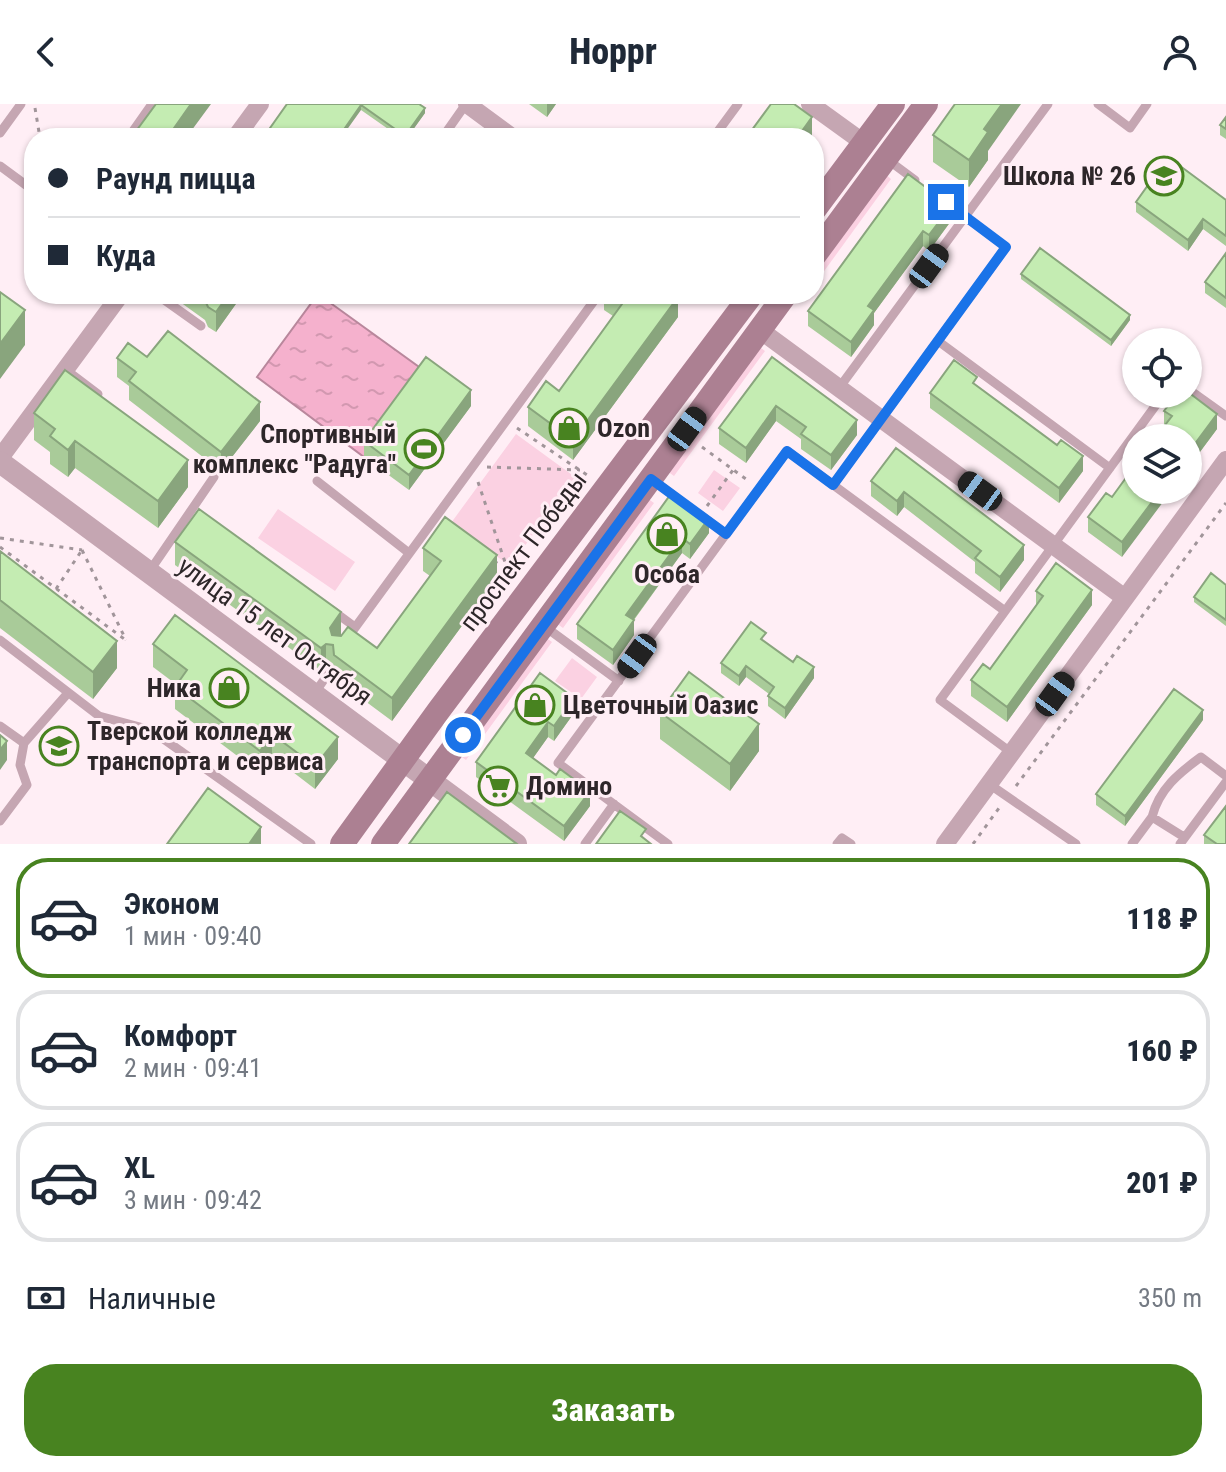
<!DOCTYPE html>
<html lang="ru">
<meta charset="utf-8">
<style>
body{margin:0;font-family:"Roboto Condensed",sans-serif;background:#f2f2f3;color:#1f2937;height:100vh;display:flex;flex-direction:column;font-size:30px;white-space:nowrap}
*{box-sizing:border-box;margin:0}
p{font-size:26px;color:#747a83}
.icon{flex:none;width:44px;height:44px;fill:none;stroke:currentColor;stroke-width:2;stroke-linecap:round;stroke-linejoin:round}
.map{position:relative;height:740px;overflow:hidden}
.details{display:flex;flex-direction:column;background:#fff;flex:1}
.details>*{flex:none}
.top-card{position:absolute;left:24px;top:24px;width:800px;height:176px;border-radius:32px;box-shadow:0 2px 6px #0004;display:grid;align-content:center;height:176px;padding:0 24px;background:#fff}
.controls{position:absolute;left:1122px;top:224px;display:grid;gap:16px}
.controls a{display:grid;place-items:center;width:80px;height:80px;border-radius:50%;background:#fff;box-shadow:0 2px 6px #0004;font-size:40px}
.end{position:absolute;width:36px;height:36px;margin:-18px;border:10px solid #1a73e8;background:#fff;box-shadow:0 0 0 4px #fff}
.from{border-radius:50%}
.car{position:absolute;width:24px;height:48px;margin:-24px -12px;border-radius:10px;box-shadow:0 0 6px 2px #0007;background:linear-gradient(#222 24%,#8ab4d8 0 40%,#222 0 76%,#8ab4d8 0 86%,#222 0)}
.top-card b{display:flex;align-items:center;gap:28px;height:76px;font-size:30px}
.top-card b+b{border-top:2px solid #e0e1e3}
.top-card i{width:20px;height:20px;background:#1f2937}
ul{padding:14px 0 0;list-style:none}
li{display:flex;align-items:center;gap:24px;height:120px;margin:0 16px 12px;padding:0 8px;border:4px solid #e0e1e3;border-radius:32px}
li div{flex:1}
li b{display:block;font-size:30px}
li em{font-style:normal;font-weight:800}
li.current{border-color:#488320}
li>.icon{width:72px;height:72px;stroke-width:1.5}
.pay{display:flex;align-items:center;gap:20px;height:88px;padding:0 24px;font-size:30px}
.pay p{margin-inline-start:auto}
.cta{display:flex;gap:16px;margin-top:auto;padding:16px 24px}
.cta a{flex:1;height:92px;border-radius:32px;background:#488320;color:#fff;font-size:32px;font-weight:800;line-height:92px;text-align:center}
header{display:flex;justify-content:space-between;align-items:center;height:104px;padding:0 24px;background:#fff;font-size:36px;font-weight:800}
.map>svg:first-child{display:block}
</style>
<header><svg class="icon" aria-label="back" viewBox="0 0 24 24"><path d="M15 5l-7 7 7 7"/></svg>Hoppr<svg class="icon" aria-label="person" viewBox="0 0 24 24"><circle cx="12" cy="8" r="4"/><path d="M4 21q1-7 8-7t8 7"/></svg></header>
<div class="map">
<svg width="1226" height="740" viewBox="0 0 1226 740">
<defs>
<pattern id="water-ripples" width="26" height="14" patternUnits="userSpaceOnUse" patternTransform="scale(2)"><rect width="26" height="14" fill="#f5b1cd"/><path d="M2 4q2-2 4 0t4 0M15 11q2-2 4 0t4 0" fill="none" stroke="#d298b0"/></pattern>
</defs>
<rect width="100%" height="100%" fill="#ffeef5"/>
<!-- green -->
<path fill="#fbd1e2" d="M885 70 891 75 814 181V166Z
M758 242 765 247 674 372 667 367Z
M516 330 575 373 510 462 451 419Z
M714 366 740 384 723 407 698 389Z
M647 394 654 399 563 524 556 519Z
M278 405 355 458 335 487 258 434Z
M545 533 552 538 466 656 459 651Z
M572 554 597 573 581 595 555 577Z"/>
<!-- water -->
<path fill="url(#water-ripples)" stroke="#b9879c" stroke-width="2" d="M318 190 426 268 364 353 257 273Z"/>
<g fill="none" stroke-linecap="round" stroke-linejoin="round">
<!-- path -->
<path stroke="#a1959a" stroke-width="3" stroke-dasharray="4 6" stroke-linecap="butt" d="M35 4 40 34
M517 324 587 371
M702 343 750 378
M487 363 580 366
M478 378 508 467
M707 402 733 366
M0 434 82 446
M0 443 127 537
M82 446 126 536
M494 457 514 471
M56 485 82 446
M1016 682 1226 399
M973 740 999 704"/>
<!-- service -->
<path stroke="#c5a6b2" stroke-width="9" d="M1098 0 1130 24 1147 0
M0 29 21 0
M128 34 152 0
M442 34 466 0
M713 34 738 0
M888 56 915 76
M0 62 34 87
M156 190 201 222
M938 237 1110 364
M65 265 98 290
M839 284 1048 0
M1188 285 1226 312
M652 375 678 395
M317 377 409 449
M833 381 1006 143 943 96
M700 411 726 430
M149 468 214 373
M332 506 355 523
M544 522 619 577
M0 536 99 612 151 626 311 740
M346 536 599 190
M314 590 328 570
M0 622 24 639 20 661 27 681 0 717
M24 639 68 589
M1012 649 940 596 1164 290
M989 680 1076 740
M1184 733 1152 713C1159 685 1179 669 1201 653L1226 672
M585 740 614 700
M668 740 558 659 787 347 1005 507
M837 740 842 734 851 740
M1132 740 1152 713
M1180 740 1226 678"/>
<!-- minor -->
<path stroke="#c5a6b2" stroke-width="18" d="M467 0 513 34
M810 0 864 39
M235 34 260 0
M760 226 1125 494
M0 354 121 190
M945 740 1226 356"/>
<!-- tertiary -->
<path stroke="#c5a6b2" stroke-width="22" d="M0 358 516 740"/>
<!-- secondary -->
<path stroke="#ac8092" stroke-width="24" d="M814 106 893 0
M814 152 926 0
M342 740 439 606 752 190
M383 740 786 190"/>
</g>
<!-- wall -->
<path fill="#a9cb99" d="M287 0H419L425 9 407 34H401L361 6Z
M529 0H556L547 13Z
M1226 13V35L1220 31V21Z
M933 31 988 47V56L969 83 933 58Z
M908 70 951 117 929 147 923 142 874 209V221L851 253 808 222V207Z
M1226 96V142L1203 125 1188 147 1136 108V98Z
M1226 149V204L1205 189V178Z
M1021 170 1130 216 1111 242 1021 175Z
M169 190H243L216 228 208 223 205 216Z
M604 190H674L678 213 573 356 528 322V303L559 287 613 212 604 206Z
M772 253 857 331 831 366 801 345V335L776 317 746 359 719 340V324Z
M117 254 260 317 221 367 129 296V282L117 273Z
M977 282 1083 367 1059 399 930 304V289Z
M471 302 409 386 364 353V337Z
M1164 307 1217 325 1188 364V334L1164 322Z
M34 309 188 383 158 424 75 364 68 373 50 360V348L34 336Z
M896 344 1024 456 1000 488 975 469V458L904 403 897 412 871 392V377Z
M1136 360 1122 453 1088 428V413L1112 393Z
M673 387 709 429 690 455 682 449 634 516V531L613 561 577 535V520Z
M175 438 341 531 340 532 377 544 430 472 423 467V444L497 474 392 617 334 574 333 564 326 563 321 567 175 461Z
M0 447 117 564 93 595 0 524Z
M1226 481V522L1194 498V493Z
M1036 487 1092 501 1007 618 971 592V576L990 565 1036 502Z
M766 538 814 574 785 615 768 602V592L769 590 746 573 739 582 721 569V559Z
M153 540 338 655 315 685 272 652 260 669 175 605V583L177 581 153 563Z
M540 569 574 609 554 637 548 633 533 654 590 702 564 737 476 673V658Z
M660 608 759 647 730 687 660 635Z
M1203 616 1125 722 1096 701V690Z
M1204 731 1226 740H1204Z"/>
<!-- shaded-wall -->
<path fill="#89a57d" d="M191 0H211L186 34H167Z
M547 0H556L547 13Z
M1002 0H1021L988 47V56L969 83V56L984 25Z
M361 1V6L341 34H338Z
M425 4V9L407 34H405V32Z
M812 13V34H797Z
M951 102V117L929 147V131Z
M1203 115V125L1188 147V136Z
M923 127V142L874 209V221L851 253V238L868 202Z
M229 190H243L216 228V208Z
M678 193V213L573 356V336Z
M25 206V241L0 275V240Z
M1130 211V216L1111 242V236Z
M471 286V302L409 386V371Z
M260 298V317L221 367V348Z
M776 302V317L746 359V344Z
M1217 310V325L1188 364V349Z
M857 316V331L831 366V351Z
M75 337V364L68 373V346Z
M1083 352V367L1059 399V384Z
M188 356V383L158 424V397Z
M1161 386H1172L1122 453V438Z
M904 388V403L897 412V397Z
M709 414V429L690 455V440Z
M682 434V449L626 526V511Z
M1024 441V456L1000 488V473Z
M497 451V474L392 617V594Z
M1092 486V501L1007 618V603Z
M341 508V531L333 543 330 524Z
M634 516V531L613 561V546Z
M117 537V564L93 595V568Z
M326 540V563L321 567V544Z
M746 562V573L739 582V572Z
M814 563V574L785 615V604Z
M574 594V609L554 637V622Z
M1203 606V616L1125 722V712Z
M548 618V633L526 664V649Z
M759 620V647L730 687V660Z
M272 630V652L260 669V647Z
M338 633V655L315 685V662Z
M7 637V656L0 666V646Z
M590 687V702L564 737V722Z
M261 723V740H249Z"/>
<!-- building -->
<path fill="#c4ecb2" stroke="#89a57d" stroke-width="2" d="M156 0H191L167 34H131Z
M287 0H419L425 4 405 32 361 1 338 34H263Z
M771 0H794L812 13 797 34H746Z
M955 0H1002L984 25 988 28 969 56 933 31Z
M1226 13V25L1220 21Z
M1168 53 1226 96V132L1203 115 1188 136 1136 98Z
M908 70 951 102 929 131 923 127 868 202 874 206 851 238 808 207Z
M1040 144 1130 211 1111 236 1021 170Z
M1226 149V194L1205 178Z
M0 188 25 206 0 240Z
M196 190H229L216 208 208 203 205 196Z
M609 190H674L678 193 573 336 528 303 546 277 559 287 622 200Z
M168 227 260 298 221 348 129 277 136 268 117 254 128 239 147 253Z
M426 253 471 286 409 371 364 337Z
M772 253 857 316 831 351 801 330 806 323 776 302 746 344 719 324Z
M954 256 977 273 973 279 1057 341 1061 336 1083 352 1059 384 930 289Z
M65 266 188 356 158 397 75 337 68 346 50 332 55 325 34 309Z
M1188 288 1217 310 1188 349V334H1155L1172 312 1164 307 1177 290H1188Z
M896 344 1024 441 1000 473 975 454 981 447 904 388 897 397 871 377Z
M1136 360V386H1161L1122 438 1088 413 1106 389 1112 393Z
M673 387 709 414 690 440 682 434 626 511 634 516 613 546 577 520Z
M199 405 341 508 330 524 332 531 341 532 348 523 377 544 441 457 423 444 445 413 497 451 392 594 334 551 333 541 326 540 321 544 175 438Z
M0 447 117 537 93 568 0 496Z
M1056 459 1092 486 1007 603 971 576 983 560 990 565 1043 492 1036 487Z
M1211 469 1226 481V516L1194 493Z
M175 511 338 633 315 662 272 630 260 647 175 583 187 566 153 540Z
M751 518 766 529 761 535 793 558 797 552 814 563 785 604 768 592 774 583 746 562 739 572 721 559Z
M689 568 759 620 730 660 660 608Z
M540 569 574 594 554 622 548 618 526 649 556 671 560 665 590 687 564 722 476 658Z
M1174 585 1203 606 1125 712 1096 690Z
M0 631 7 637 0 646Z
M208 684 261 723 249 740H167Z
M447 688 517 740H409Z
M1226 702V740H1217L1204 731Z
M620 707 646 725 641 732 651 740H596Z"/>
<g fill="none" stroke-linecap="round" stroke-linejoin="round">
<!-- route -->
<path stroke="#1a73e8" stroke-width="10" d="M463 631 651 375 726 430 787 347 833 381 1006 143 946 98"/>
</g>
<!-- icons -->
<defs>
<g id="school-ring" transform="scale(2)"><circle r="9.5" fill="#ffeef5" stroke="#488320" stroke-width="1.5"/><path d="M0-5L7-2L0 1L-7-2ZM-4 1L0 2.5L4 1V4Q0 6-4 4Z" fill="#488320"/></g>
<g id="shop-ring" transform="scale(2)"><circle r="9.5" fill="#ffeef5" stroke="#488320" stroke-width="1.5"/><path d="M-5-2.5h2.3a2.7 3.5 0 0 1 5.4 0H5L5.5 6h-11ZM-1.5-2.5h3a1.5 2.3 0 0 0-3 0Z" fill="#488320"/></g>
<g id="stadium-ring" transform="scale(2)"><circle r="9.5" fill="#ffeef5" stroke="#488320" stroke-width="1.5"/><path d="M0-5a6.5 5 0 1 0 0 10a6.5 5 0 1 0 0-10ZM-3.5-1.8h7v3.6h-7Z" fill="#488320"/></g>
<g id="university-ring" transform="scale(2)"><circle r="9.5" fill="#ffeef5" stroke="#488320" stroke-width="1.5"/><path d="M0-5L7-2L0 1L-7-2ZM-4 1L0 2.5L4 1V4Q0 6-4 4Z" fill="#488320"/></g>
<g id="supermarket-ring" transform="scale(2)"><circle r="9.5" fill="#ffeef5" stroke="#488320" stroke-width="1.5"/><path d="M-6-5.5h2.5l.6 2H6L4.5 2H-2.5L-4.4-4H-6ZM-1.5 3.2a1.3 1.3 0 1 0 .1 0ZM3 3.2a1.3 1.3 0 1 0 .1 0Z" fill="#488320"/></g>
</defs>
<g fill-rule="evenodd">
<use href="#school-ring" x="1164" y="72"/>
<use href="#shop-ring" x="569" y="324"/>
<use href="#stadium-ring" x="424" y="345"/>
<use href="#shop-ring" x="667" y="430"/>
<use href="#shop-ring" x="229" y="584"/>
<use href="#shop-ring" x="535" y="601"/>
<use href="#university-ring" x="59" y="642"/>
<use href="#supermarket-ring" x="498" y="682"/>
</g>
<g text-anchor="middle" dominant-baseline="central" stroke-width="6" stroke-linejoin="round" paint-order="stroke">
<!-- poi labels -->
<g font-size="26" font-weight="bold" fill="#2d2629" stroke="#ffeef5" text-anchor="start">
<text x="1136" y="72" text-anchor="end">Школа № 26</text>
<text x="597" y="324">Ozon</text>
<text x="396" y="330" text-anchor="end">Спортивный<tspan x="396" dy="30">комплекс "Радуга"</tspan></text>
<text x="667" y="470" text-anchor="middle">Особа</text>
<text x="201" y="584" text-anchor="end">Ника</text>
<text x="563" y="601">Цветочный Оазис</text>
<text x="87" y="627">Тверской колледж<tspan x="87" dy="30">транспорта и сервиса</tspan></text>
<text x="526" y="682">Домино</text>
</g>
<!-- street labels -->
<g font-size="26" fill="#2d2629" stroke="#ffeef5">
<text transform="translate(523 447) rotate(-53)">проспект Победы</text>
<text transform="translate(275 527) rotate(36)">улица 15 лет Октября</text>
</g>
</g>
</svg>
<div class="controls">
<a><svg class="icon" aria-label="locate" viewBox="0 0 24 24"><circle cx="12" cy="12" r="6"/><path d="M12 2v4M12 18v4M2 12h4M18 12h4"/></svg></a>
<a><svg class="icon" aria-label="layers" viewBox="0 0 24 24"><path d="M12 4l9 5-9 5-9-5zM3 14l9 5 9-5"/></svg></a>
</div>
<i class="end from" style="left:463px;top:631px"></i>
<i class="end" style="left:946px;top:98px"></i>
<i class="car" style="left:929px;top:162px;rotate:36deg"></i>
<i class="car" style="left:687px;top:325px;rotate:36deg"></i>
<i class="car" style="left:980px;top:387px;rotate:306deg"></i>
<i class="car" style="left:637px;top:552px;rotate:216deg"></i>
<i class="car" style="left:1055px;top:590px;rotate:36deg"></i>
<div class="top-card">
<b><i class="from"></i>Раунд пицца</b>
<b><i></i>Куда</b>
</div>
</div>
<section class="details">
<ul>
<li class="current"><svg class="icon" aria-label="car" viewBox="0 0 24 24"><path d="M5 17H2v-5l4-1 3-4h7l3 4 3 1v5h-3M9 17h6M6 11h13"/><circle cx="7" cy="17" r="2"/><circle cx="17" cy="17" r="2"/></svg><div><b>Эконом</b><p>1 мин · 09:40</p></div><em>118 ₽</em></li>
<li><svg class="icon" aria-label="car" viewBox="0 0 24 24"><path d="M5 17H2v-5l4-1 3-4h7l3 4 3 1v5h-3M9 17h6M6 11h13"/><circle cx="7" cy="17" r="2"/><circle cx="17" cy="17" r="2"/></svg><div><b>Комфорт</b><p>2 мин · 09:41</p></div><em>160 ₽</em></li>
<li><svg class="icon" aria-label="car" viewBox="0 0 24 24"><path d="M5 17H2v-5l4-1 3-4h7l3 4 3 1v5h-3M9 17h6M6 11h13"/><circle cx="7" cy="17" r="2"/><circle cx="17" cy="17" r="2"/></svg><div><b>XL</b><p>3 мин · 09:42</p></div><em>201 ₽</em></li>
</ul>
<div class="pay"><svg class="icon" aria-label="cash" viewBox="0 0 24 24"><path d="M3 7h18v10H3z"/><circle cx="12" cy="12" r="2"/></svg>Наличные<p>350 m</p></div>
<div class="cta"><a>Заказать</a></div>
</section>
